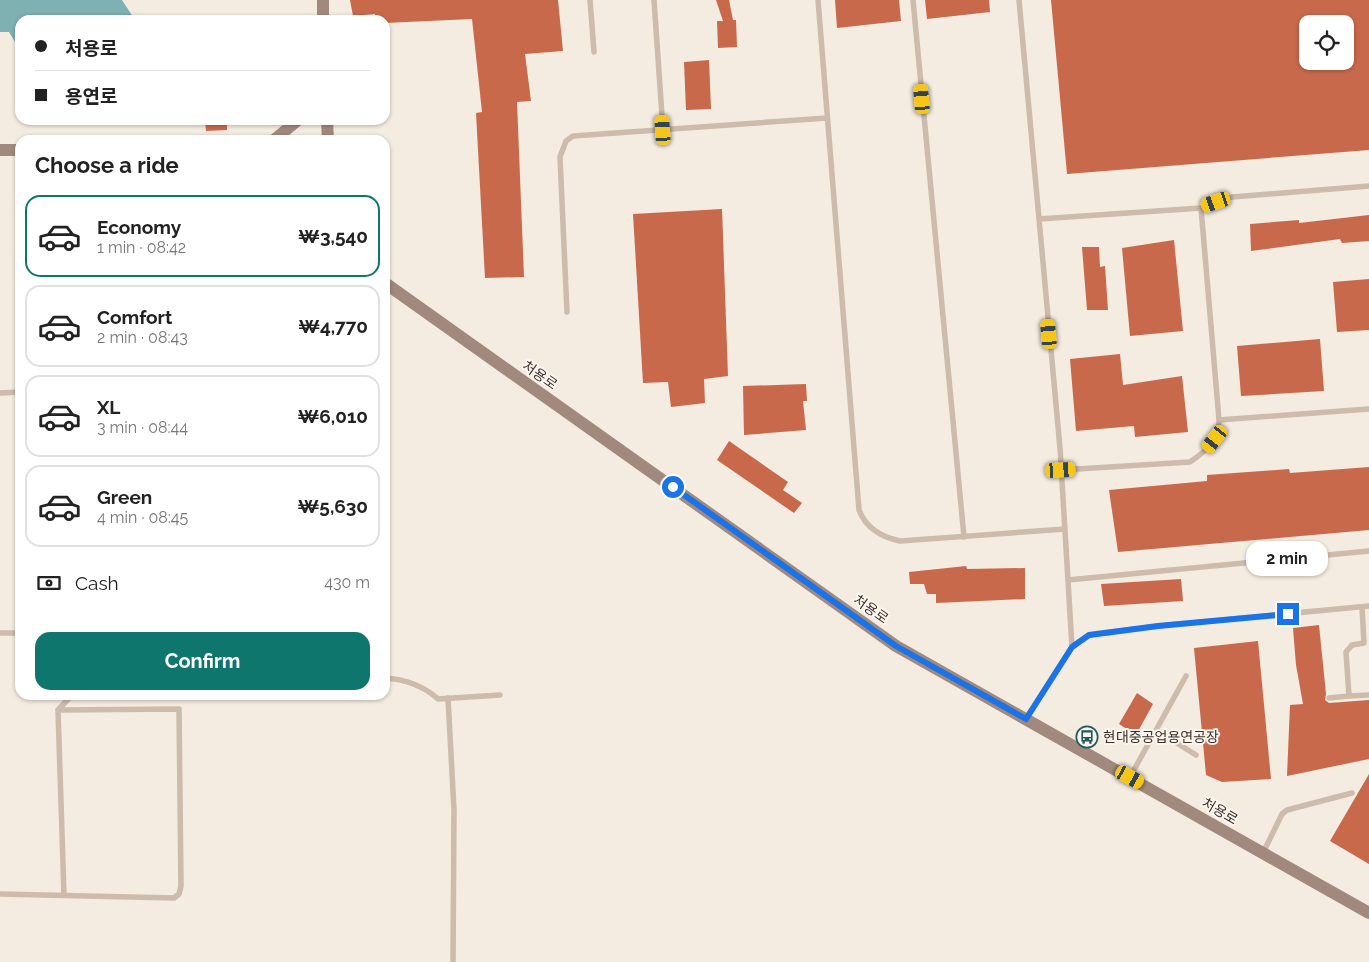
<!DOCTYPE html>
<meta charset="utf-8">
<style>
body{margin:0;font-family:Raleway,"Noto Sans KR",sans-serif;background:#f2f2f2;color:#222;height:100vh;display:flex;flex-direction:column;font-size:19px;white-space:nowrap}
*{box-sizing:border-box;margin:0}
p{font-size:16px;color:#767676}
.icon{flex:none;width:28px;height:28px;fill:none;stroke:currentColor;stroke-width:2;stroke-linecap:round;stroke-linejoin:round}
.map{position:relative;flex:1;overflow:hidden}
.sheet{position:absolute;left:15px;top:135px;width:375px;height:565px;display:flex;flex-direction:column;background:#fff;border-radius:15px;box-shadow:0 1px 4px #0004}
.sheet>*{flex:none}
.top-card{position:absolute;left:15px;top:15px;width:375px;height:110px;border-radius:15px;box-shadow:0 1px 4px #0004;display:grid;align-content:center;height:110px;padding:0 20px;background:#fff}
.tools{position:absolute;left:1299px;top:15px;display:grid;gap:10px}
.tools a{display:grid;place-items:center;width:55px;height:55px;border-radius:10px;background:#fff;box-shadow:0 1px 4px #0004;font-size:25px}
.end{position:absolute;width:22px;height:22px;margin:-11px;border:6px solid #1a73e8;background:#fff;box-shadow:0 0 0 2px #fff}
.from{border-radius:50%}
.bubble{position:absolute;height:35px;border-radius:15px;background:#fff;box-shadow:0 1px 4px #0004;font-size:16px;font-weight:700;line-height:35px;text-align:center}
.car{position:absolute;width:15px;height:30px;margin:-15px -8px;border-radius:6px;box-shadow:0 0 4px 1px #0007;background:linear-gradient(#f5c518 24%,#345 0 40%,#f5c518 0 76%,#345 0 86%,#f5c518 0)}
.top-card b{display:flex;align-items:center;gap:18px;height:48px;font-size:19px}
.top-card b+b{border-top:1px solid #e0e0e0}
.top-card i{width:12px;height:12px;background:#222}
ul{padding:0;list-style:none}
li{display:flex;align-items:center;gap:15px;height:82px;margin:0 10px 8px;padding:0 10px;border:2px solid #e0e0e0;border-radius:15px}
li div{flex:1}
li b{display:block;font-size:19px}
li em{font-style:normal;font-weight:700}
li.on{border-color:#0f766e}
li>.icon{width:45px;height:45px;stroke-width:1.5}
h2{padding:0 20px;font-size:22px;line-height:60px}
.pay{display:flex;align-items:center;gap:12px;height:55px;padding:0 20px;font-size:19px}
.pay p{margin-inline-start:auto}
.button{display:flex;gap:10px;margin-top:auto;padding:10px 20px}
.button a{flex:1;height:58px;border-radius:15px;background:#0f766e;color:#fff;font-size:20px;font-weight:700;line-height:58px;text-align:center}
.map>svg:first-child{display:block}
</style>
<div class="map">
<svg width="1369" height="962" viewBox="0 0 1369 962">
<rect width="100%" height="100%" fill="#f4ebe1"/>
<!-- water -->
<path fill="#7fb0b2" d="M0 0H122L135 20H20V50L9 32H0Z"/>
<!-- building -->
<path fill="#c8694b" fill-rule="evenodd" d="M350 0H558L563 51 525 54 531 101 517 102 524 277 485 278 476 113 482 112 472 19 385 23V20H375V14L353 16Z
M716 0H729L733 20H736L737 47 718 48 717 21H723Z
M835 0H899L901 21 837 28Z
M925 0H989L990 12 927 19Z
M1051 0H1369V150L1067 174ZM1308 24H1345V61H1308Z
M709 60 711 109 686 110 684 62Z
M205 120H227V130L206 131Z
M722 209 728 376 704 379 705 403 671 407 668 382 643 383 633 214Z
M1369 215V241L1342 243 1340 239 1251 251 1250 224 1299 220V223Z
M1174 240 1183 331 1130 336 1122 248Z
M1082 247H1099L1100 267 1105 266 1108 310H1087Z
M1369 279V330L1337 332 1333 282Z
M1320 339 1324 391 1241 396 1237 346Z
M1120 354 1123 385 1182 376 1188 432 1135 437 1134 426 1076 431 1070 359Z
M806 384 807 401H803L806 430 744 435 743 386Z
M729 441 788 482 783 490 802 503 794 513 717 460Z
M1369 467V530L1118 552 1109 490 1207 481V475L1289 469 1290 473Z
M966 566 967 569 1025 568V599L936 603V594H927L924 584H910L909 572Z
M1181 579 1183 601 1104 606 1101 584Z
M1319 625 1326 694 1325 700 1329 703 1369 700V759L1287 776 1290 705 1303 704 1296 665 1293 628Z
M1258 641 1271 779 1222 782 1206 775 1194 648Z
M1137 693 1153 704 1136 735 1119 724Z
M1369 774V864L1330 841Z"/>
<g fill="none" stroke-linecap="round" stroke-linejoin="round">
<!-- lane -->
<path stroke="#cdbbac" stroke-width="5.5" d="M590 0 594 52
M654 0 663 130
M818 0 859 510C866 528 881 537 900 541L1065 529
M913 0 964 537
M1019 0 1060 448 1072 647
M1201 208 1232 197 1369 186
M1039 219 1201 208 1219 420C1220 439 1205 452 1190 462L1061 470
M567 312 560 157 566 141 573 136 827 118
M0 393 20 392
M1219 420 1369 409
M1068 580 1369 551
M0 633H20
M385 678C404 679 424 686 438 699L500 695
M1349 696 1369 695
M448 698 454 810 453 962
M1329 698 1349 696 1346 652 1352 645 1364 643 1362 607
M58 710 72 695
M1026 719 1072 647 1089 635 1158 626 1369 606
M1156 730 1196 755
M1130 777 1186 676
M1263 853 1282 814 1287 810 1352 793
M0 894 174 898 179 894 181 886 179 709 58 710 64 895"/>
<!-- secondary -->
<path stroke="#a18a7d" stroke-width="12" d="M323 0V20
M327 120 328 140
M274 140 298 120
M0 150H20
M385 283 896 646 1369 913"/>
</g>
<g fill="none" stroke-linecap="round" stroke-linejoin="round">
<!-- route -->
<path stroke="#1a73e8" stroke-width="6" d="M673 487 896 646 1026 719 1072 647 1089 635 1158 626 1288 614"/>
</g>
<!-- icons -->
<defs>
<g id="bus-ring" transform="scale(1.125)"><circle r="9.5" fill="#fbf5ee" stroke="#1f5a5e" stroke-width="1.5"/><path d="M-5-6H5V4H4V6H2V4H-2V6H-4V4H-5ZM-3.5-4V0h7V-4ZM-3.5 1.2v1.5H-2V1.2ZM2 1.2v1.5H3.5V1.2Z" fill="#1f5a5e"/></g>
</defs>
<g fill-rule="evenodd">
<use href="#bus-ring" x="1087" y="737"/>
</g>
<g text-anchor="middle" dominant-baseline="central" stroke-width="4" stroke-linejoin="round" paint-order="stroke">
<!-- street labels -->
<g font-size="14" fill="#3b302b" stroke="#fbf5ee">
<text transform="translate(540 375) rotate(35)">처용로</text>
<text transform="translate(871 609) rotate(35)">처용로</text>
<text transform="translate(1220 811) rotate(30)">처용로</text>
</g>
<!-- poi labels -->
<g font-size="14" fill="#3b302b" stroke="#fbf5ee" text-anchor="start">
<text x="1103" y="737">현대중공업용연공장</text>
</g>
</g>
</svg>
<div class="tools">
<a><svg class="icon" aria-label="locate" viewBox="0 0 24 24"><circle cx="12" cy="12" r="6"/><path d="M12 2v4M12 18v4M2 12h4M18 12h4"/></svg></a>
</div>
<i class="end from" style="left:673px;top:487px"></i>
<i class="end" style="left:1288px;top:614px"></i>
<div class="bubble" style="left:1246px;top:541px;width:82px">2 min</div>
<i class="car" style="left:922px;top:99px;rotate:355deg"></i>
<i class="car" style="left:663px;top:130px;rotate:356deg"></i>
<i class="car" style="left:1216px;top:202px;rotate:251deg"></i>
<i class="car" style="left:1049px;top:334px;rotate:355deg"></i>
<i class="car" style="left:1215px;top:439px;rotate:218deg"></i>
<i class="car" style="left:1061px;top:470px;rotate:87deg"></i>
<i class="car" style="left:1130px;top:777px;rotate:119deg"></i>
<div class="top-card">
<b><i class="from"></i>처용로</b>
<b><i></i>용연로</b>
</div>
<section class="sheet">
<h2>Choose a ride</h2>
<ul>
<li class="on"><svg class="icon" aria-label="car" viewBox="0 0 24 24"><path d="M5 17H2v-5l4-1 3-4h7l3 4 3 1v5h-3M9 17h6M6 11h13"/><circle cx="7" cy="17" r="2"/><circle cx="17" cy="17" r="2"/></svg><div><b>Economy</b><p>1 min · 08:42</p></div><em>₩3,540</em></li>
<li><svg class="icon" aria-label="car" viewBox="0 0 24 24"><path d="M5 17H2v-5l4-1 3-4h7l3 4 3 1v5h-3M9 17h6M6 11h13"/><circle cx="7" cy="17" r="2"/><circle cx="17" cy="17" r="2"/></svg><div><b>Comfort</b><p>2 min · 08:43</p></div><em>₩4,770</em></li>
<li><svg class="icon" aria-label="car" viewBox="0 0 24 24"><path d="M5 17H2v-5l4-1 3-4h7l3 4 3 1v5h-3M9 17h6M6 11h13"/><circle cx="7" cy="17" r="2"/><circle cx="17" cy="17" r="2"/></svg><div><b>XL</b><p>3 min · 08:44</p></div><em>₩6,010</em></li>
<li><svg class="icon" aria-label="car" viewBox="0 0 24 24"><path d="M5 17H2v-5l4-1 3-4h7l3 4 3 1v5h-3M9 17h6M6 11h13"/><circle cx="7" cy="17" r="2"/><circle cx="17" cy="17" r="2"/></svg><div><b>Green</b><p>4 min · 08:45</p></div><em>₩5,630</em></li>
</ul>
<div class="pay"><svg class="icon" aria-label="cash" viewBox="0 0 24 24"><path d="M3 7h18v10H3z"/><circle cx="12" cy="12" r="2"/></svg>Cash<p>430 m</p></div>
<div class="button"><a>Confirm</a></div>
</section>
</div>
